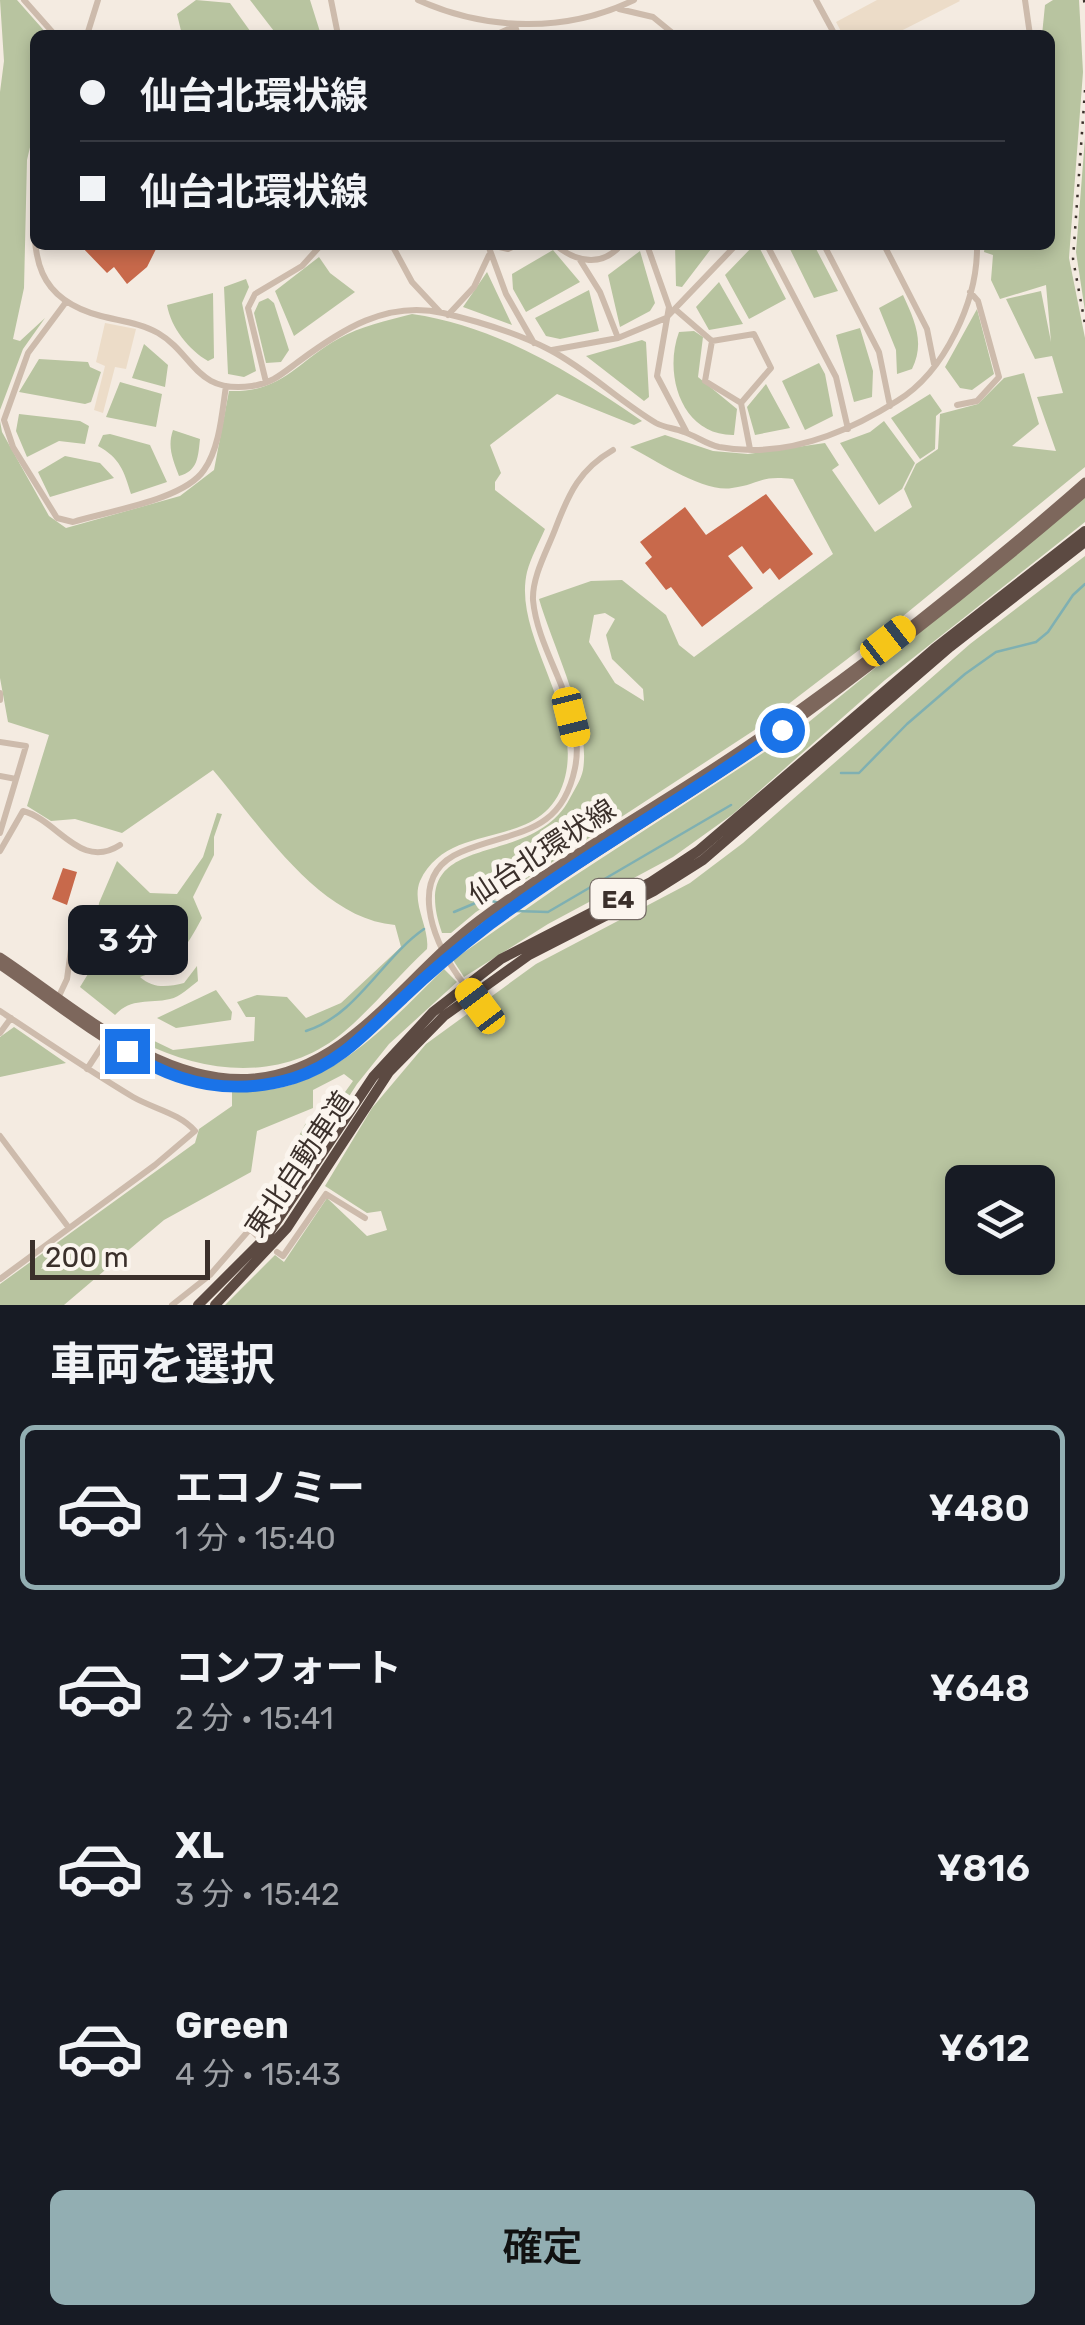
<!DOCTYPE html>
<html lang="ja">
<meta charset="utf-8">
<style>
body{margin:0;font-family:Rubik,"Noto Sans JP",sans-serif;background:#20242c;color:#f1f3f6;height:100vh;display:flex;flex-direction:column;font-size:38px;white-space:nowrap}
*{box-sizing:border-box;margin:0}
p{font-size:32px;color:#9ea1a6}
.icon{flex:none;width:55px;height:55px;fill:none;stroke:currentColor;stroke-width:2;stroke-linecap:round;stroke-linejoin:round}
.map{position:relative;height:1305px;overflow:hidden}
.panel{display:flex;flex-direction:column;background:#171b24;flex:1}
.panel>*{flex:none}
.banner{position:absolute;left:30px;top:30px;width:1025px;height:220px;border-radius:15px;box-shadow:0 5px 15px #0003;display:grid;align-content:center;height:220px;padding:0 50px;background:#171b24}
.tools{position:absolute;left:945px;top:1165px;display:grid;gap:20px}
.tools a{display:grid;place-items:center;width:110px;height:110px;border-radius:15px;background:#171b24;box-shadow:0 5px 15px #0003;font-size:50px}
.scale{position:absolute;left:30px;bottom:25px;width:180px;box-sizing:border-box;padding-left:10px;border:5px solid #3b302b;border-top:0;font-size:28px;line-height:35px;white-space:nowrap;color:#3b302b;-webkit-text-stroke:8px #fbf5ee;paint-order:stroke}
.end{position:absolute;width:45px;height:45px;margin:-22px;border:12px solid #1a73e8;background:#fff;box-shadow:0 0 0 5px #fff}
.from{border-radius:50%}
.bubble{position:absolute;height:70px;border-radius:15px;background:#171b24;box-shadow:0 5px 15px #0003;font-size:32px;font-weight:600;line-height:70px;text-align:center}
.car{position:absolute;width:30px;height:60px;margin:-30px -15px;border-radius:12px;box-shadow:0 0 8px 2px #0007;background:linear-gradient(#f5c518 24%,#345 0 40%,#f5c518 0 76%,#345 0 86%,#f5c518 0)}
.banner b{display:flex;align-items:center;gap:35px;height:95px;font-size:38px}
.banner b+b{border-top:2px solid #363941}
.banner i{width:25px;height:25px;background:#f1f3f6}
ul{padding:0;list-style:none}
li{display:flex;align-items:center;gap:30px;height:165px;margin:0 20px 15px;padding:0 30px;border:5px solid transparent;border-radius:15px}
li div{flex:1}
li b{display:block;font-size:38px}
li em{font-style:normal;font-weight:600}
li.active{border-color:#92aeb2}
li>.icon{width:90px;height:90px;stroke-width:1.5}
h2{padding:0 50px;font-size:45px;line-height:120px}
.primary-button{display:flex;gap:20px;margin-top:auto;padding:20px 50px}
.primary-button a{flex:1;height:115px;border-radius:15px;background:#92aeb2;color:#111;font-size:40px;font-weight:600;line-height:115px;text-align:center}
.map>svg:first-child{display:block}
</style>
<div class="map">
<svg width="1085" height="1305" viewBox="0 0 1085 1305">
<rect width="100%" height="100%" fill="#f4ebe1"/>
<!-- green -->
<path fill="#b8c4a0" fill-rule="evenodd" d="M0 0H17L48 35H35V126L27 160 24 288 13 339 20 341 45 318 23 349 0 410V92L4 61Z
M196 0 230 3 253 35H182L177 14Z
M250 0H310L321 35H277Z
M1053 0H1079L1083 72 1069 258 1085 338V467L897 621 753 731 476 912 451 933H442C404 825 532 873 570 798 574 790 581 780 583 770 591 722 553 647 539 599L591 581 622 580 666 615 679 645 694 657 833 554 793 479C758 475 761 484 732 488 704 493 655 460 630 447L665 435 713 451 748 454 825 443 839 465 832 470 875 532 912 507 904 489 916 464 938 449 940 414 978 404 1004 378 1024 373 1039 424 1012 446 1056 451 1037 397 1063 393 1052 356 1035 359 1006 299 1041 291 1051 342 1046 285 1000 299 991 280 993 255 984 252 985 245H1050V35H1042L1045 5ZM605 613 615 619 606 635 612 659 643 689 644 701 615 683 589 642 594 615Z
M1085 138V311L1076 252Z
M675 245H714L682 287 676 286Z
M754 245H758L786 299 749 319 725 275Z
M788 245H814L838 291 814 298Z
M553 250 580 282 526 312 513 289 512 274Z
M640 251 655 303 650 311 620 327 608 275Z
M319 257 330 273 355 292 294 336 275 291Z
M487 272 512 325 463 307Z
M246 279 249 287 242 303 256 371 244 377 228 374 224 287Z
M719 282 743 324 709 330 696 307Z
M589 290 599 331 560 339 546 336 535 318Z
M213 293 214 358 208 361C189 350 171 328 167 305Z
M903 295C915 321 925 343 912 369L897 374 896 350 879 308Z
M268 298 274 303 289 350 281 362 266 363 254 313 259 302Z
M977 309 994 374 972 390 960 388 945 367Z
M412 314C497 326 572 373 642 421L634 425 557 394 490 445 501 473 495 482V490L545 529C539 543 531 557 527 572 512 636 585 711 564 781 542 854 450 817 420 881 411 903 430 928 427 949 399 975 374 1006 345 1031 286 1082 207 1075 142 1042L146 1037 173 1050 254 1041 255 1017H246L237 1002 257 995 287 997 306 1018 341 1003 401 947 395 925C319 919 260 825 213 770L122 833 75 819 51 821 27 806 49 735 8 722 0 678V421L2 432 49 516 66 528 180 496 214 470 229 391C282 393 297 362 338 339 361 326 386 321 412 314Z
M860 328 873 371 872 397 854 402 836 335Z
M694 331 703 337 698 377 737 409 734 435C682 436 663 375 679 332Z
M642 340 646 342 649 397 644 401 586 356Z
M144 344 168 365 165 387 132 378Z
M39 359 88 362 90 367 101 372 91 402 85 404 19 392Z
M819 363 825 374 833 416 805 430 782 381Z
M120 382 162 394 156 427 106 417Z
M766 384 790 428 755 435 747 407Z
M930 394 942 411 936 416 935 449 920 459 891 418Z
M19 414 80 421 89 426 85 444 59 441 27 457 16 431Z
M884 421 915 463 902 489 879 505 840 443 870 432Z
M173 430 200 439C198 457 198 471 179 476 173 460 167 447 173 430Z
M110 434 150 445 167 482 131 494C124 471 120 458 98 446L103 435Z
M65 456 100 463 114 478 50 497 38 472Z
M1085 497V522L885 680 733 814 673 857 548 924 464 977 453 960 562 884 766 751 772 752Z
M1085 556V1305H225L275 1255 284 1262 327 1198 367 1236 387 1230 381 1211 367 1213 325 1186 372 1108 426 1044 536 964 690 883 743 843 970 644ZM962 1182H1038V1258H962Z
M217 813 222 814 214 837V855L193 897 202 918C185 950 175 965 140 977 153 989 168 987 184 983L197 966 198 981C190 987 180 997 170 999 149 1004 132 997 115 1015L80 987 107 943 96 929 99 903 117 861 150 893 177 894 203 857Z
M444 969 457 982 389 1044 357 1084 260 1234 257 1224 291 1169 284 1164 308 1119 319 1128 353 1081 344 1074 313 1090V1108L257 1131 251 1172 164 1220 64 1305H0V1284L195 1143 199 1129 232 1106V1092C247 1091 264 1091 279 1088 347 1073 396 1015 444 969Z
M216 990 232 1012 231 1020 176 1028 157 1018Z
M14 1027 66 1063 0 1077V1037Z"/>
<!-- plaza -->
<path fill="#ecdcc8" d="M877 0H959L960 1 893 35H843L836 22Z
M105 323 136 329 126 369 115 367 103 413 94 410 105 366 96 362Z"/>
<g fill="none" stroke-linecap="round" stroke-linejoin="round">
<!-- stream -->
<path stroke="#7fb0b2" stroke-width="2.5" d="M841 773H859L907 724 965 674 996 652 1036 642 1048 632 1073 595 1085 584
M515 911 548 912 731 805
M454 912 485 899 499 903
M306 1031C357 1015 382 958 424 929"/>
</g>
<!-- building -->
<path fill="#c8694b" d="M80 245H158L147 267 127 284 114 267 107 273Z
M766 494 813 554 779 580 770 568 763 574 742 546 728 556 753 588 702 627 671 587 666 590 645 563 652 557 640 542 685 507 706 535Z
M63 868 77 872 67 905 52 899Z"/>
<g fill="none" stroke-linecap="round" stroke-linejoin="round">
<!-- minor -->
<path stroke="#cdbbac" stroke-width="6" d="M24 0 55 35
M331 0 338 35
M418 0C487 31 566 33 634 0
M816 0 835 35
M1025 0 1030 35
M619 9 653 17 675 35
M87 35 98 0
M495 35 515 26 518 35
M35 150V194
M35 199C32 258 36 299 101 316 120 321 141 323 158 333 194 354 195 394 252 386 271 384 283 373 298 362 341 330 387 300 443 313 477 321 519 334 550 350 588 370 619 401 656 423 665 428 675 428 684 432 696 436 706 444 719 447 783 459 845 434 897 401 945 372 978 300 977 245
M392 245 412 282 440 312
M488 245 506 294 534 343
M491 245 508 249 517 245
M555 245C577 262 601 268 621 245
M647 245 669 307 657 376 686 431
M767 245 836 377 848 429
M824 245 879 352 890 406
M884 245 927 329 934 364
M580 260 600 292 618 338
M66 302 28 353 4 420 13 447 57 518 73 522C108 511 184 500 204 470 220 447 222 412 226 386
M676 310 712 341 705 381 741 403 750 449
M448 315 474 287 489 255
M712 341 754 334 771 368 741 403
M552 350 618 338 666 318 736 245
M266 382 248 308 255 294 302 266 321 245
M957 405 977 401 999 377 978 301 970 292
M0 693V700
M0 742 26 746 0 833
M0 776 16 779
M0 851 23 811C58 820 80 871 120 845
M458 976C433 940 406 875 461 852 512 830 561 837 575 768 587 709 538 656 533 600 532 576 548 549 556 527 569 493 580 469 613 450
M59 996 67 979 76 912
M0 1011C44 1040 88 1070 133 1097 154 1109 179 1113 195 1131L155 1165 0 1279
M0 1033 11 1018
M87 1069 108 1037
M0 1136 69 1228
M277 1252 283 1256 326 1194 365 1218
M172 1305 210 1275 250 1229 258 1237"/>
<!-- major -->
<path stroke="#7d675c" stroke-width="9" d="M0 957C74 1006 160 1086 254 1078 350 1069 405 975 479 920 564 858 658 806 745 747 859 670 982 573 1085 482
M0 965C70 1012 158 1092 246 1087 322 1082 354 1043 405 996 433 970 462 945 492 923 586 855 688 798 782 731 886 656 988 575 1085 492"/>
<!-- highway -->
<path stroke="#5c4a42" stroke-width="10" d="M198 1305 267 1236 373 1077 433 1012 501 959 651 882 698 851 934 649 1085 531
M215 1305 287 1228 389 1072 444 1016 529 955 654 891 703 860 950 647 1085 542"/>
<!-- rail -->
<path stroke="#3b302b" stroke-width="2.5" stroke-dasharray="2.5 8" stroke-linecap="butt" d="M1084 0 1085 6
M1085 90 1073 259 1085 324"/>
<!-- minor-bridge -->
<path stroke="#cdbbac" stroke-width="6" d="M458 976 480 1006"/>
</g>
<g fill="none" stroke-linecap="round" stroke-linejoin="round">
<!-- route -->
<path stroke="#1a73e8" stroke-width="12" d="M127 1051C178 1085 235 1096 294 1078 341 1063 368 1030 403 998 430 972 460 947 490 924 584 855 686 797 782 730"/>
</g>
<g text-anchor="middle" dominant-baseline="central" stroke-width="10" stroke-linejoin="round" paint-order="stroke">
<!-- shield labels -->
<rect fill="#fbf5ee" stroke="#756b66" stroke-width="2.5" x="590.5" y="879" width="55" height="40" rx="8"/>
<g font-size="25" font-weight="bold" fill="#3b302b">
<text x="618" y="899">E4</text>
</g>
<!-- street labels -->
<g font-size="28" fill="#3b302b" stroke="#fbf5ee">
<text transform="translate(542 852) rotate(-33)">仙台北環状線</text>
<text transform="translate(299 1164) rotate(-56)">東北自動車道</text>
</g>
</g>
</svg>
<div class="tools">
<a><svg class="icon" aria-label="layers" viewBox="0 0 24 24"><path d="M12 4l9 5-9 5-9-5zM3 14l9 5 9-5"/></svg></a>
</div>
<div class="scale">200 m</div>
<i class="end from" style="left:782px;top:730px"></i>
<i class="end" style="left:127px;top:1051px"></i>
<div class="bubble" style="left:68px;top:905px;width:120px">3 分</div>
<i class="car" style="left:888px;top:641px;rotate:52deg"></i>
<i class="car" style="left:571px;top:717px;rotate:166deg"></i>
<i class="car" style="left:480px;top:1006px;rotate:323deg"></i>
<div class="banner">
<b><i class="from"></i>仙台北環状線</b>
<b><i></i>仙台北環状線</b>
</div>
</div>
<section class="panel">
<h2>車両を選択</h2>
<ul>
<li class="active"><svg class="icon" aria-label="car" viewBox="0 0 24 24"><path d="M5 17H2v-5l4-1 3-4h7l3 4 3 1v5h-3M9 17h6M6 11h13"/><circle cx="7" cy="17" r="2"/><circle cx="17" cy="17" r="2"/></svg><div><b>エコノミー</b><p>1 分 · 15:40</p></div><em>¥480</em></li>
<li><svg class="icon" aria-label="car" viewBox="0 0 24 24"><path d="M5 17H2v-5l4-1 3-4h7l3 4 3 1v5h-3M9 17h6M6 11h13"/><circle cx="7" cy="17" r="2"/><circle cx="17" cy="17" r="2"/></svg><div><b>コンフォート</b><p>2 分 · 15:41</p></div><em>¥648</em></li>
<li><svg class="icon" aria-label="car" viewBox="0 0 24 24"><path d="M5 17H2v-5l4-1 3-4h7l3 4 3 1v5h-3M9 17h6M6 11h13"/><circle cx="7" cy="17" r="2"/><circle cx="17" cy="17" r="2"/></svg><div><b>XL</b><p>3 分 · 15:42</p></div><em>¥816</em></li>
<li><svg class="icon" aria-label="car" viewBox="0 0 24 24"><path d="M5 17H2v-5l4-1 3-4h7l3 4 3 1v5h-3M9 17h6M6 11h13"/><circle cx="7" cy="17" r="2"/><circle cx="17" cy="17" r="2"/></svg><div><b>Green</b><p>4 分 · 15:43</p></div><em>¥612</em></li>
</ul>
<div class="primary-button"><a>確定</a></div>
</section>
